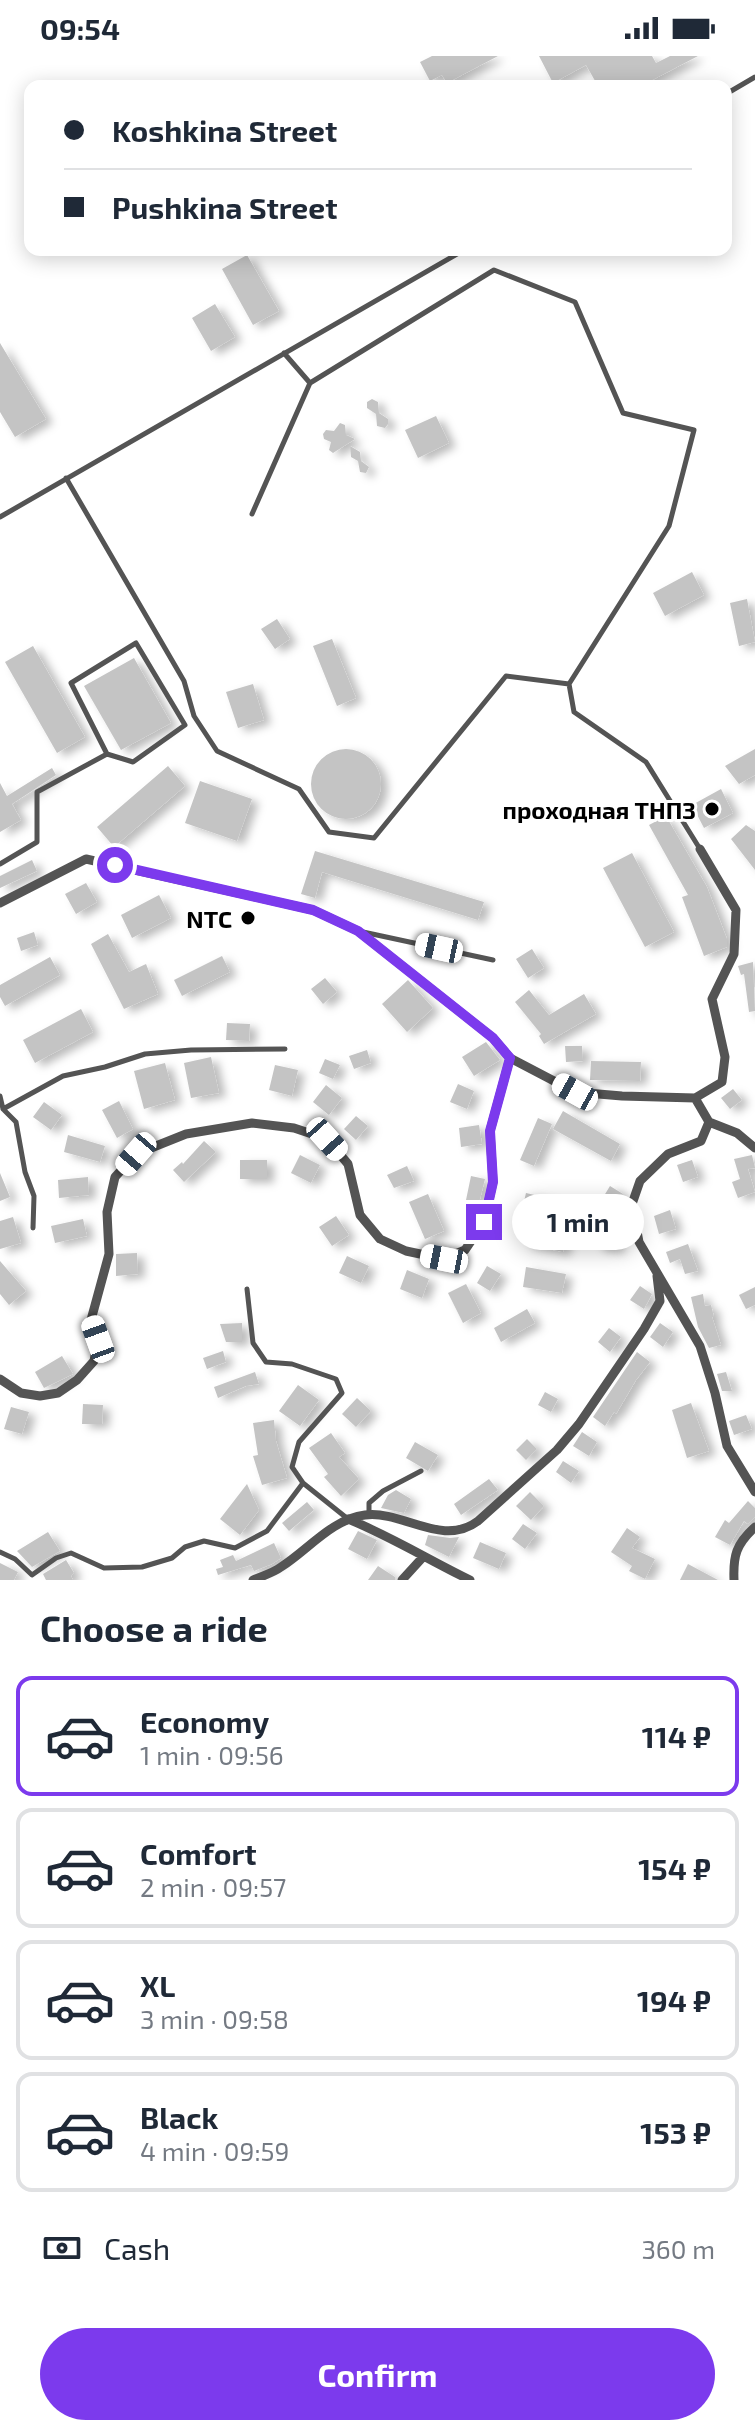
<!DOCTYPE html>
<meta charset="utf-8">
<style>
body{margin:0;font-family:"Exo 2",sans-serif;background:#f2f2f3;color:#1f2937;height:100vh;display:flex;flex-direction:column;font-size:30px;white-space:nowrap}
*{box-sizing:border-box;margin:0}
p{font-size:26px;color:#747a83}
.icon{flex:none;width:44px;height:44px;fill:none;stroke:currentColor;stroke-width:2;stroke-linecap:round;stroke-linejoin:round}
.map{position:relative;height:1524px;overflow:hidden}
.panel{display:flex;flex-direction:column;background:#fff;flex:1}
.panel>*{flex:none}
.top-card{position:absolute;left:24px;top:24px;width:708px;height:176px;border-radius:16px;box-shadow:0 4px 20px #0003;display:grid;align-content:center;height:176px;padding:0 40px;background:#fff}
.end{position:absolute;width:36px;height:36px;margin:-18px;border:10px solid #7c3aed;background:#fff;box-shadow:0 0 0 4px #fff}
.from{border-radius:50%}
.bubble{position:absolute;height:56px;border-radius:28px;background:#fff;box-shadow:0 4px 20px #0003;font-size:26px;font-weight:700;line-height:56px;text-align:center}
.car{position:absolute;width:24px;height:48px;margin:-24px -12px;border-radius:10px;box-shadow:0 0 6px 2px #0007;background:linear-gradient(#fff 24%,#345 0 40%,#fff 0 76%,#345 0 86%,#fff 0)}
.top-card b{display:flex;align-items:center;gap:28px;height:76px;font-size:30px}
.top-card b+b{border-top:2px solid #e0e1e3}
.top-card i{width:20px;height:20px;background:#1f2937}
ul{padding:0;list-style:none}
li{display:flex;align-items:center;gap:24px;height:120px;margin:0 16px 12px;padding:0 24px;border:4px solid #e0e1e3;border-radius:16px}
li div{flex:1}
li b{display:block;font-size:30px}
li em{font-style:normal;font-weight:700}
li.on{border-color:#7c3aed}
li>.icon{width:72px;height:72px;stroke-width:1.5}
h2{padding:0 40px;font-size:36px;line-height:96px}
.pay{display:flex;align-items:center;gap:20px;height:88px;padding:0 40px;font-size:30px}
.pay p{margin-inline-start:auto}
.action{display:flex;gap:16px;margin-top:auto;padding:16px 40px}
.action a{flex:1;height:92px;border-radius:48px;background:#7c3aed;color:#fff;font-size:32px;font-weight:700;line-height:92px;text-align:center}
.status{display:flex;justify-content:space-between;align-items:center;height:56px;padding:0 40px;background:#fff;direction:ltr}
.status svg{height:22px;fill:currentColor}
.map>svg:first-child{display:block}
</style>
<div class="status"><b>09:54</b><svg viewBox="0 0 49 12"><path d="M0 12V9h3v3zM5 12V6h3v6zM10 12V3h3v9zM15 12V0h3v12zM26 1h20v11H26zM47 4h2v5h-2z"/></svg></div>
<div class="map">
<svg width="755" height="1524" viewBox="0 0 755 1524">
<defs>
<filter id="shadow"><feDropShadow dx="7" dy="4" stdDeviation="4" flood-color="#0004"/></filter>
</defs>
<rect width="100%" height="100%" fill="#fff"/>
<!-- building -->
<path fill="#c4c4c4" filter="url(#shadow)" d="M432 0H498L447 27 442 19 430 25 420 6Z
M539 0H652L656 7 670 0H698L641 30H598L586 9 553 27Z
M247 199 279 255 253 269 222 213Z
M215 248 235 281 211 295 192 262Z
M0 287 46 363 15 381 0 356Z
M372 343 378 346 379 357 388 363V368L385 372 377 370 376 358 367 352V346Z
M436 360 449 387 418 402 405 374Z
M340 367 345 369 346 379 355 383 333 397 329 394 331 386 324 383 323 378 326 374 334 375Z
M350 390 360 396 361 405 369 411 366 417 360 416 358 405 351 401Z
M692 516 704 539 665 560 653 537Z
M747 543 755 586 739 590 730 547Z
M277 563 290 583 275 593 261 573Z
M332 583 356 642 337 650 313 590Z
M33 590 85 681 57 697 5 606Z
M134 602 171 667 121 694 84 630Z
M253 628 264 664 238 672 226 636Z
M311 728a35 35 0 1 1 70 0a35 35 0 1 1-70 0Z
M755 693V719L739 728 725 710Z
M168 710 185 730 114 791 97 771Z
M52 712 56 719 12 748 21 764 0 776V727L7 740Z
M200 725 252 743 237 785 185 767Z
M721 733 733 757 704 772 692 749Z
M666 760 707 831 727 883V891L704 900 682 841 688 839 649 769Z
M746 769 755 775V814L731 783Z
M315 795 484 846 478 864 322 816 315 842 301 838Z
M632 797 674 876 645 891 603 812Z
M32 804 37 815 0 832V820Z
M86 827 97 846 76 858 65 838Z
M159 839 171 862 132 882 121 859Z
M34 876 38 889 21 895 17 882Z
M108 878 129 916 146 908 158 938 124 953 91 888Z
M532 893 544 912 528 922 516 903Z
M222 900 230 916 182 940 174 924Z
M50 901 60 919 5 950 0 941V929Z
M753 906 755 955 749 956 744 918 741 919 738 910Z
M325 922 337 936 323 948 311 933Z
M408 924 433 952 407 976 382 948Z
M529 934 549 959 584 938 596 958 544 988 539 980 541 978 515 946Z
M81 953 93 976 35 1007 23 984Z
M227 967 250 968 249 985 226 984Z
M486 986 500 1004 474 1020 462 1001Z
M565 990H582L583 1005 566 1006Z
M367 994 371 1007 354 1013 349 1000Z
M211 1001 219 1037 191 1042 184 1007Z
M325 1003 340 1009 333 1023 319 1017Z
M591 1005 641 1006 640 1025 590 1024Z
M165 1007 175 1044 144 1053 134 1015Z
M275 1009 298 1014 292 1040 269 1034Z
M458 1028 474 1035 467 1053 450 1046Z
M326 1029 342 1042 329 1059 313 1046Z
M733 1033 742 1044 730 1053 721 1042Z
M119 1045 133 1073 117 1082 102 1054Z
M44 1046 62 1059 51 1074 33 1061Z
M563 1055 620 1088 611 1105 553 1073Z
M356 1060 368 1070 356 1084 344 1073Z
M538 1062 552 1068 534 1110 520 1104Z
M479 1069 482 1088 461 1091 459 1072Z
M68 1079 105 1090 100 1106 64 1096Z
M204 1085 216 1096 184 1126 173 1114 182 1106 183 1108Z
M300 1099 320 1109 311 1127 291 1117Z
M752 1099 755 1112 748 1113 755 1136 738 1142 732 1126 740 1123 734 1103Z
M240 1104H267V1123H240Z
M692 1104 698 1121 683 1126 677 1109Z
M407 1110 414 1125 394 1132 387 1119Z
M0 1117 10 1141 0 1145Z
M471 1120 485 1123 479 1147 466 1144Z
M88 1121 89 1139 59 1142 58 1124Z
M610 1130 623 1138 613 1156 599 1148Z
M526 1137 565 1146 558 1177 567 1179 563 1196 525 1188 530 1160 521 1158Z
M428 1138 444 1175 425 1183 409 1146Z
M670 1154 676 1173 659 1178 654 1160Z
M336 1160 349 1179 332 1190 319 1171Z
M13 1161 21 1187 0 1193V1165Z
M83 1163 87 1180 55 1187 51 1170Z
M594 1172 615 1176 618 1193 597 1191Z
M688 1188 698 1215 685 1218 680 1203 670 1207 666 1196Z
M137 1197 138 1218 116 1220V1198Z
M347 1200 369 1210 361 1227 339 1217Z
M0 1205 26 1235 9 1249 0 1238Z
M487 1210 501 1218 490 1235 477 1227Z
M526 1211 566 1218 562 1237 523 1231Z
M407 1214 429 1223 422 1242 400 1233Z
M466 1228 481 1257 463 1267 448 1237Z
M640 1230 652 1238 644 1253 630 1244Z
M755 1231V1249L746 1253 739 1239Z
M703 1238 705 1250 711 1249 714 1261H712L721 1289 709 1292 698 1271 691 1241Z
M527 1253 535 1267 501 1286 494 1272Z
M242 1267V1286H226L220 1268Z
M660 1267 673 1276 663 1291 650 1281Z
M609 1272 621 1281 610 1296 598 1286Z
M223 1295 226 1306 207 1313 203 1302Z
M637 1296 650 1306 636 1324 616 1358 614 1356 605 1370 593 1361Z
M62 1300 73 1318 44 1332 35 1316Z
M255 1316 259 1328 246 1330 218 1342 214 1331Z
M726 1316 732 1335H722L717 1318Z
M298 1329 319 1344 300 1370 279 1355Z
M545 1336 558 1343 551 1356 538 1349Z
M357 1342 371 1355 356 1371 342 1358Z
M691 1347 709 1395 687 1402 672 1354Z
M83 1348 103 1349 102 1368H82Z
M11 1351 29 1356 22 1378 4 1373Z
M746 1359 752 1373 734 1379 729 1365Z
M274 1364 276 1385 287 1422 262 1429 253 1400 258 1399 253 1367Z
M582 1376 597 1386 589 1400 573 1390Z
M331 1377 345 1397 339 1401 359 1423 341 1440 324 1421 328 1418 309 1392Z
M527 1383 537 1393 526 1404 516 1394Z
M415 1386 438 1399 428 1415 406 1402Z
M563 1405 579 1415 571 1427 556 1416Z
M489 1423 498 1434 461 1459 454 1448Z
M247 1428 259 1454 240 1479 220 1463Z
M396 1434 411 1443 404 1457 381 1452 388 1439Z
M530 1436 544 1450 531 1464 516 1450Z
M748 1445 755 1452V1461L748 1468 744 1465 730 1489 715 1481 725 1464 729 1467Z
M307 1446 314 1454 289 1475 282 1467Z
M523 1468 537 1477 525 1493 512 1483Z
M627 1472 640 1481 632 1492 655 1503 645 1523 629 1515 632 1510 611 1496Z
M358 1475 377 1484 367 1503 348 1493Z
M48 1476 60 1495 32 1511 17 1495Z
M428 1479 450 1482 459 1481 449 1501 425 1489Z
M480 1486 506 1497 499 1513 473 1502Z
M274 1487 281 1502 272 1508 254 1515 251 1509 218 1519 216 1513 223 1511 220 1504 233 1499 236 1505Z
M66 1504 74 1517 71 1520 73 1524H46L43 1518Z
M0 1507 18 1516 14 1524H0Z
M688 1508 718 1524H680Z
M378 1510 395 1521V1524H368Z"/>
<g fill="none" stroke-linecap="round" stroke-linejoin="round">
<!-- lane -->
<path stroke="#545454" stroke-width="5" d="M726 38 755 21
M310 327 494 214 575 246 623 357 694 374 669 470 569 628
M66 422 184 625 194 660 217 695 299 733 329 776 374 782 506 620 569 628 574 656 646 706 700 793
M252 458 310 327 284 297
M0 461 464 194
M0 808 37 786V736L107 698 133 706 185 669 136 587 71 627 107 698
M363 876 493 904
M0 1040 3 1053 16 1066 25 1116 34 1140 33 1172
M3 1053 63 1020 105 1011 145 998 191 994 285 993
M247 1233 253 1287 266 1306 292 1308 336 1323 342 1337 299 1386 292 1411 303 1427 348 1463
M369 1458V1447L383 1435 421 1415
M0 1496 15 1503 32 1519 56 1502 71 1497 104 1512 142 1511 172 1502 185 1491 204 1485 235 1492 267 1475 303 1427"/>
<!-- street -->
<path stroke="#545454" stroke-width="9" d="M0 847 86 803 313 854 358 875 493 982 510 1002 575 1036 622 1040 695 1042 722 1026 725 1001 712 943 734 898 736 854 700 793
M695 1042 709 1066 701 1085 668 1098 640 1125 632 1148 639 1186 700 1290 715 1337 727 1390 755 1436
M709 1066 737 1077 755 1092
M0 1323 21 1337 40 1340 58 1337 77 1324 94 1305 98 1283 91 1264 109 1198 107 1156 115 1121 136 1098 186 1078 252 1067 294 1072 327 1083 348 1108 360 1159 380 1183 406 1195 444 1203 465 1194 484 1166 493 1126 490 1075 510 1002
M348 1463C390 1480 429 1504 470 1524
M253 1524C262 1520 273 1517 281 1511 308 1494 332 1463 365 1459 403 1454 442 1492 478 1465L557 1394 579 1368 644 1273 660 1245 657 1220
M402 1524 423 1501
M734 1524C733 1500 736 1488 755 1471"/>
</g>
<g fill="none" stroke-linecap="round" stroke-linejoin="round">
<!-- route -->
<path stroke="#7c3aed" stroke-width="10" d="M115 809 313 854 358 875 493 982 510 1002 490 1075 493 1126 484 1166"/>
</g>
<!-- markers -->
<g fill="#000" stroke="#fff" stroke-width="3">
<circle cx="712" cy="753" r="8"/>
<circle cx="248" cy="862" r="8"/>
</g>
<g text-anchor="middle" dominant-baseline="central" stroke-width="6" stroke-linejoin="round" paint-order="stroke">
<!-- poi labels -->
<g font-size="24" font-weight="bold" fill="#000" stroke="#fff" text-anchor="end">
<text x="696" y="753">проходная ТНПЗ</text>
<text x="232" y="862">NTC</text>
</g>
</g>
</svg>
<i class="end from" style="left:115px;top:809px"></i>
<i class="end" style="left:484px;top:1166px"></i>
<div class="bubble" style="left:512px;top:1138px;width:132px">1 min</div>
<i class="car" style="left:439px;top:892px;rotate:282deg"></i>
<i class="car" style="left:575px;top:1036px;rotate:299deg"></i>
<i class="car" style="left:327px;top:1083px;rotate:138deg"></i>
<i class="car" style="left:136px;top:1098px;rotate:221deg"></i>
<i class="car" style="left:444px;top:1203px;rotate:281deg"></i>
<i class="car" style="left:98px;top:1283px;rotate:340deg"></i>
<div class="top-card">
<b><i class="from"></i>Koshkina Street</b>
<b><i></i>Pushkina Street</b>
</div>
</div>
<section class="panel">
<h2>Choose a ride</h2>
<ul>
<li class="on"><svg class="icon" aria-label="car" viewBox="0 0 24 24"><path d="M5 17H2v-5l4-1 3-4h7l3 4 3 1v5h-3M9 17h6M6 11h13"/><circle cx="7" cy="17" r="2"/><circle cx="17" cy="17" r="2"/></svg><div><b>Economy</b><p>1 min · 09:56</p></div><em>114 ₽</em></li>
<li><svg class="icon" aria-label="car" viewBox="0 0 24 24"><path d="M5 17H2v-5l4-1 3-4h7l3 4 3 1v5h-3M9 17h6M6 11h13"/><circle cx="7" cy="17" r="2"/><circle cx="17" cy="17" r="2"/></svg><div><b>Comfort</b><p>2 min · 09:57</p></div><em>154 ₽</em></li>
<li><svg class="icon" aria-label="car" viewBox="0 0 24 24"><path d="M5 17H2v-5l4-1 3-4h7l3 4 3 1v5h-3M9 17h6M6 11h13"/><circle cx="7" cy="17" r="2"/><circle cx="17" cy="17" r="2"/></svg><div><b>XL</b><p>3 min · 09:58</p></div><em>194 ₽</em></li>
<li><svg class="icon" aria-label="car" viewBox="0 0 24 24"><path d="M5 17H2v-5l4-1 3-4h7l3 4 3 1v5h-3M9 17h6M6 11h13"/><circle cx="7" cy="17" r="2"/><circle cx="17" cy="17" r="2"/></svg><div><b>Black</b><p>4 min · 09:59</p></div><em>153 ₽</em></li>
</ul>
<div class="pay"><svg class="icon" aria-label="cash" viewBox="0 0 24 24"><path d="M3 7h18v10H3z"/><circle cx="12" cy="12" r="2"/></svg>Cash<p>360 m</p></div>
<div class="action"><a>Confirm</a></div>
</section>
